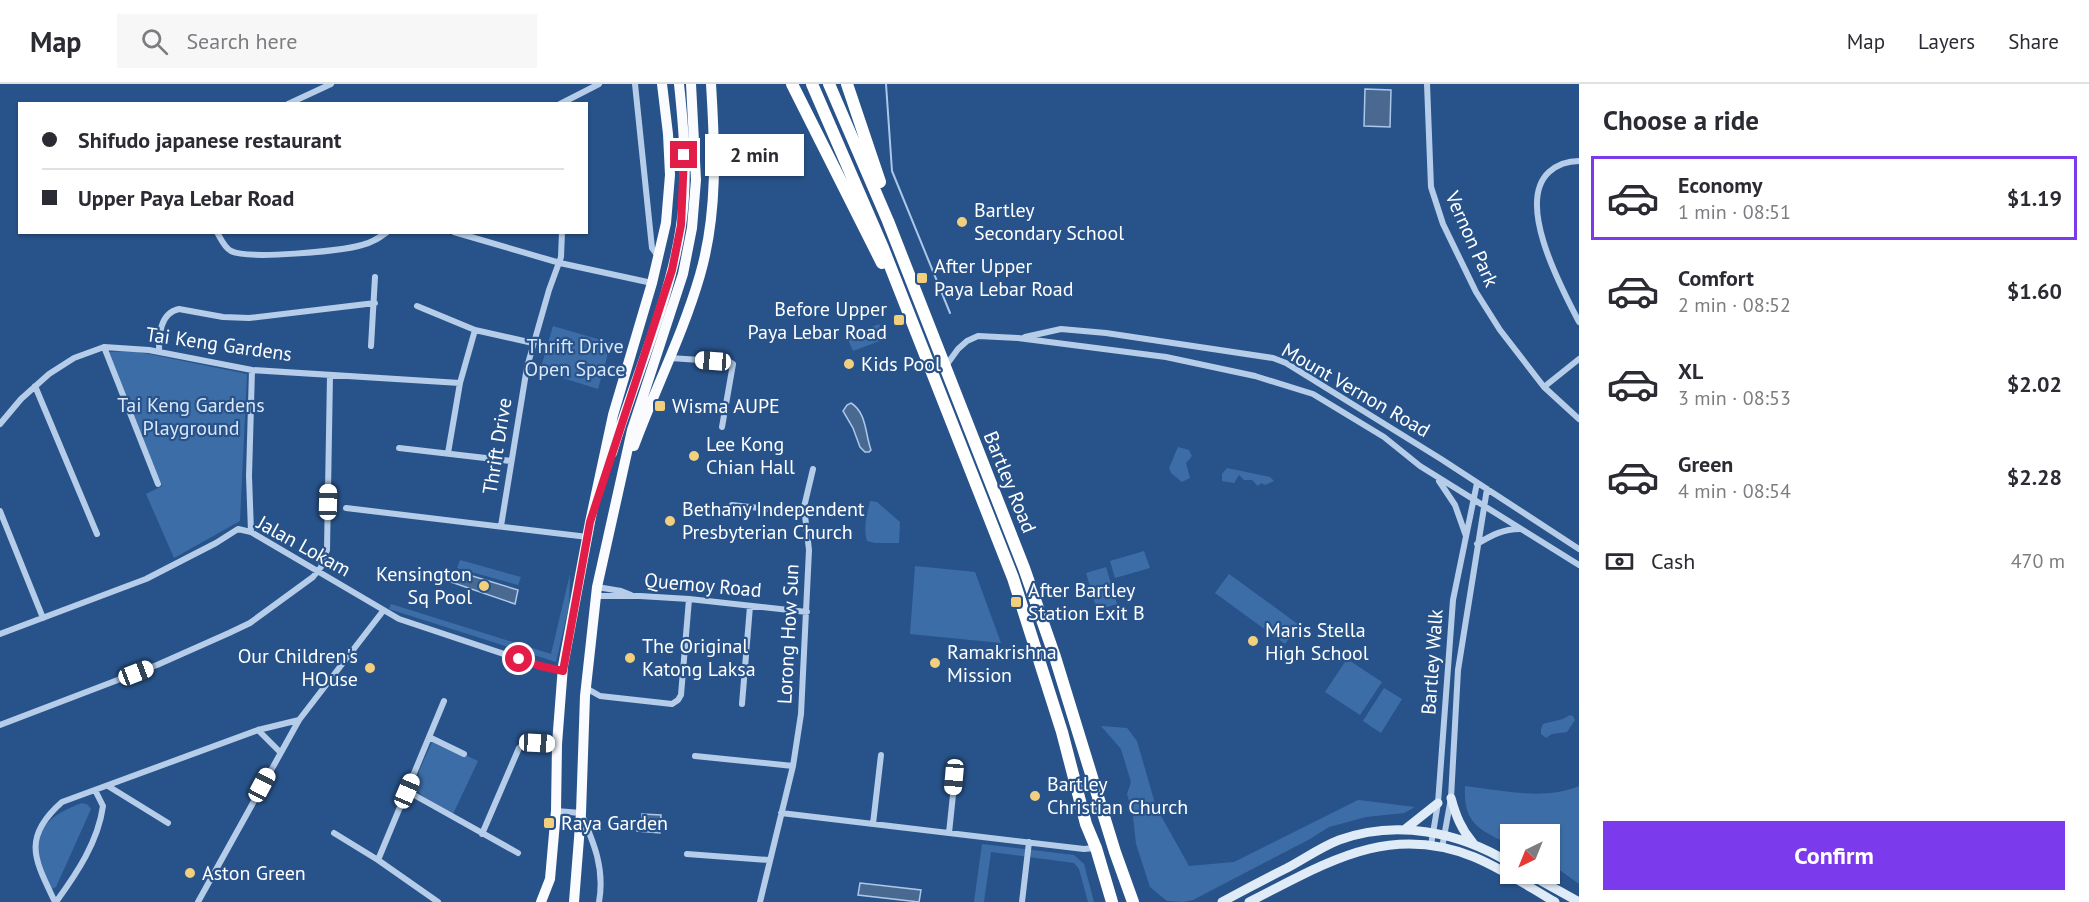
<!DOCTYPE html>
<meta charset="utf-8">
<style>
body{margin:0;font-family:"PT Sans",sans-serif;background:#f7f7f7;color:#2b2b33;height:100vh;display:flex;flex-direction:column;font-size:22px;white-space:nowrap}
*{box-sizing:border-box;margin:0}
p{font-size:20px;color:#7c7c81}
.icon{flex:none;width:33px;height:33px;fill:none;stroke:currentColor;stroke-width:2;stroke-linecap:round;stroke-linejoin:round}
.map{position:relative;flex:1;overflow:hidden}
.drawer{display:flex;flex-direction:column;background:#fff;width:510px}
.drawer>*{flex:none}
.top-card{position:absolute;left:18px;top:18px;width:570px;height:132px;border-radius:0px;box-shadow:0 2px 4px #0004;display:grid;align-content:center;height:132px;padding:0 24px;background:#fff}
.needle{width:39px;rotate:223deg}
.buttons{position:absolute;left:1500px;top:740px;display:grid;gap:12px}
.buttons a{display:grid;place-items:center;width:60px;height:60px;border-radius:0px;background:#fff;box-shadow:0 2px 4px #0004;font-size:30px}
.end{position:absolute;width:27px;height:27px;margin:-14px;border:8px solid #e11d48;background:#fff;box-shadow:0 0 0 3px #fff}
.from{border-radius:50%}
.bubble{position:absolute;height:42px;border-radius:0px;background:#fff;box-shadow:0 2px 4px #0004;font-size:20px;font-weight:800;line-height:42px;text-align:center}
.car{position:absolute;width:18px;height:36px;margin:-18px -9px;border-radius:8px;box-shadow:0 0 4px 2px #0007;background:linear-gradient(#fff 24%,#345 0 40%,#fff 0 76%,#345 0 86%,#fff 0)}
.top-card b{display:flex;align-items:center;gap:21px;height:57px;font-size:22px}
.top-card b+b{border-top:2px solid #e1e1e2}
.top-card i{width:15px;height:15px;background:#2b2b33}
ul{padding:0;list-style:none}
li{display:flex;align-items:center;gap:18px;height:84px;margin:0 12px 9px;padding:0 12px;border:3px solid transparent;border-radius:0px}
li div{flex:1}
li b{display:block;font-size:22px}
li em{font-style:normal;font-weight:800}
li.on{border-color:#7c3aed}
li>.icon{width:54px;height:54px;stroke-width:1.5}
h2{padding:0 24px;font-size:27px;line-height:72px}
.pay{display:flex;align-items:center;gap:15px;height:66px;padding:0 24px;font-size:22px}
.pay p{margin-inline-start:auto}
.button{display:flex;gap:12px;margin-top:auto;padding:12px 24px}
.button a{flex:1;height:69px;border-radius:0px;background:#7c3aed;color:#fff;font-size:24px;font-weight:800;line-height:69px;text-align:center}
header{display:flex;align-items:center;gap:36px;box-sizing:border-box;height:84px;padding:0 30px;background:#fff;border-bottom:2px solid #e1e1e2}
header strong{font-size:28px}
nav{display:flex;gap:33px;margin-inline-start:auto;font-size:21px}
.search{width:420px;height:54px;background:#f7f7f7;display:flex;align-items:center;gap:15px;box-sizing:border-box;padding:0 21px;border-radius:0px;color:#7c7c81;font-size:22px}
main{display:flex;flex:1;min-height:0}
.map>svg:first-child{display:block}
</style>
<header>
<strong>Map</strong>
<div class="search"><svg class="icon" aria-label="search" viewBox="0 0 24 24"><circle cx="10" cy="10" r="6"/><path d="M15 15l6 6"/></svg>Search here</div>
<nav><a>Map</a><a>Layers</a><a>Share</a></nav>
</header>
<main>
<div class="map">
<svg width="1579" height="818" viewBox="0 0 1579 818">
<rect width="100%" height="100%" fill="#28538a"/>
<!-- green -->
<path fill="#3d6da7" d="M879 240 885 255 853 267 847 253Z
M553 242 611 259 598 305 540 287Z
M134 267 247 290 240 437 174 474 146 410 162 402 108 268Z
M1178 363 1189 366 1192 372 1186 379 1190 394 1182 398 1171 389 1169 384Z
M1227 384 1270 393 1274 397 1265 401 1261 399 1258 402 1252 396H1244L1239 391 1234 399 1222 397V390Z
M870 417 877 418 900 438 899 459H875L867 457C863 443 867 431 870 417Z
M1144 467 1150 484 1115 494 1110 477Z
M460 476 521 493 518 501 457 484Z
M915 482 975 488 1001 559 910 550Z
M1106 483 1117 520 1097 526 1086 489Z
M570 490 569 522 556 578 389 525 391 520 551 570Z
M1229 490 1299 541 1285 560 1215 509Z
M1347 575 1382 598 1360 631 1325 608Z
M1384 604 1402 615 1381 649 1363 637Z
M1570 631 1573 632 1575 636 1567 648 1552 650 1546 654 1541 650V645L1543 640 1563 635Z
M1101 642 1127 644 1137 657 1156 723 1189 782 1234 778 1358 716 1415 723 1404 729 1366 733 1329 743 1310 755 1193 816 1183 818 1167 817 1150 803 1136 760 1133 732 1127 710 1131 698 1121 665Z
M433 656 478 677 453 730C445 725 422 714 417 706 412 696 429 667 433 656Z
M1465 702C1501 706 1544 717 1579 702V800L1550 779V750H1510V761C1480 745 1463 741 1465 702Z
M82 719 88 721 91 725 56 803 52 805C24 762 35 736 82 719Z
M982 760 1074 771 1084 780 1094 818H1088L1079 785 1074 779 991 768 984 818H974Z"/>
<!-- water -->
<path fill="#4a6990" stroke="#abc8ea" stroke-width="1.5" d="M1365 5 1391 6 1390 43 1364 42Z
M851 319C867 329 865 350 871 366L869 368H865L860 363 853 344 843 327 847 321Z
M456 487 518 506 515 520 451 498Z
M642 730 661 731 660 749 637 747 638 738H642Z
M860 799 921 806 919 818 858 811Z"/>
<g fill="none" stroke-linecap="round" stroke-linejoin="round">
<!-- stream -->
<path stroke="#abc8ea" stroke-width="2" d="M886 0 892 87 950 229"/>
<!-- street -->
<path stroke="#b6cde9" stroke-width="6" d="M635 0 652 164 658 172
M1427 0 1431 103 1443 140 1476 208 1500 246 1544 303 1579 335
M288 20 331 0
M560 20 599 0
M1579 77C1568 77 1558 80 1549 88 1515 119 1562 205 1579 238
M217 148C221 155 224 163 231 167 248 176 341 167 362 161 372 159 379 154 387 148
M454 148 560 179 652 199
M417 222 475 246 533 259
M1025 253 1061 245 1106 249 1273 274 1286 279 1441 375 1579 465
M371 262 375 193
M104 263 158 400
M159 267C159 251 160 229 179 225L223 233 249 234 375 219
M670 274 730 278 733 280 722 343
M945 283 958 265 967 257 978 252 1018 254 1166 273 1255 292 1313 310 1384 353 1420 382 1579 481
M35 302 97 450
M1544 303 1579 275
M0 340 21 315 49 290 74 274 104 263 149 266 252 286 460 299
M399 364 511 377
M448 369 460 299 475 246
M1439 397 1455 421 1466 452
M732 421 804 429
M346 424 588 453
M0 427 43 534
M501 442 527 283 549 206 561 173 562 148
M251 448 249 392 252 286
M1477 460C1492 451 1503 445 1520 445
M597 503 621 507 631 511
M596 512H640L689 515 807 528
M0 550 146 495 216 459 238 445 251 448 399 535 540 582 563 587
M586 604 600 612 672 620 678 616 681 611 689 515
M742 620 750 522
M0 641 157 581 229 549 250 539 313 493 321 483 327 466 330 291
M258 646 280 668
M429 653 464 670
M695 672 793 682
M108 702 168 739
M407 707 518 769
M556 727 581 729C594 759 605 785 599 818
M781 729 1084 765 1095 764
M873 740 881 671
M334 749 378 776 438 818
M949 749 956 682
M482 750 519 664 525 659 557 660
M1431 761 1438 719 1453 516 1477 399
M1442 764 1451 714 1458 586 1487 405
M687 770 769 776
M378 776 444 617
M55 818C35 776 21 754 62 718L258 646 299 636
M56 818C77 789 98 758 103 722L95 706
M198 818 299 636 383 527
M760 818 793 682 801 630 809 466 804 423 813 385
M1022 818 1029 758"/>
<!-- secondary -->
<path stroke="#e0ebf8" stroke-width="9" d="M1451 714C1456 732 1461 745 1473 759
M1404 746 1438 719
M1527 789 1579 818
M1222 818C1244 806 1265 795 1287 784 1304 775 1321 763 1339 756 1396 735 1460 748 1510 779
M1249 818C1325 780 1387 738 1474 773 1503 785 1529 803 1555 818"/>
<!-- primary -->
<path stroke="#f9fbfe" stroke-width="10" d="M634 362C655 305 683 250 700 191 718 129 715 64 711 0
M612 369C634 296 670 217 681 142 688 95 684 47 679 0
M541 818 550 795 556 727 557 660 563 582 590 438 613 331 652 199 666 139 670 91 668 50 662 0
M574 818 581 729 585 612 597 503 632 346 683 190 692 144 696 96 691 0"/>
<!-- highway -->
<path stroke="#fff" stroke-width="12" d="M792 0 882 179
M812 0 883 164 1013 494 1062 648 1086 740 1096 764 1112 818
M829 0 888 137 1024 484 1055 573 1115 768 1133 818
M847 0 880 98"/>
</g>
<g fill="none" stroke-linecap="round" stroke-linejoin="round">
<!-- route -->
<path stroke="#e11d48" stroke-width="8" d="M519 575 540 582 563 587 590 438 672 186 681 141 684 71"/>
</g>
<!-- markers -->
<g fill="#f1cf7c" stroke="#28538a" stroke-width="2">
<circle cx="962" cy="138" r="6"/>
<rect x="916" y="188" width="12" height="12" rx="3"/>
<rect x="893" y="230" width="12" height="12" rx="3"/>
<circle cx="849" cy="280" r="6"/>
<rect x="654" y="316" width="12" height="12" rx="3"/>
<circle cx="694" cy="372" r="6"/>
<circle cx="670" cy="437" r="6"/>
<circle cx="484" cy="502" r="6"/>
<rect x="1010" y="512" width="12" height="12" rx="3"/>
<circle cx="1253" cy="557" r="6"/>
<circle cx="630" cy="574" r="6"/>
<circle cx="935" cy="579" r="6"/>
<circle cx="370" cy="584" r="6"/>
<circle cx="1035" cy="712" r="6"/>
<rect x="543" y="733" width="12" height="12" rx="3"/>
<circle cx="190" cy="789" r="6"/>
</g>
<g text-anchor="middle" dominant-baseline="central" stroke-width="4.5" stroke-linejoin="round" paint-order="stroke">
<!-- poi labels -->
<g font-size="20" fill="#fff" stroke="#28538a" text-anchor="start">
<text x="974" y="126">Bartley<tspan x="974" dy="23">Secondary School</tspan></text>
<text x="934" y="182">After Upper<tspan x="934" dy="23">Paya Lebar Road</tspan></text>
<text x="887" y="225" text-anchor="end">Before Upper<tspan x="887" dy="23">Paya Lebar Road</tspan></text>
<text x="861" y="280">Kids Pool</text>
<text x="672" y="322">Wisma AUPE</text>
<text x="706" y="360">Lee Kong<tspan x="706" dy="23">Chian Hall</tspan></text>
<text x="682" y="425">Bethany Independent<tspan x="682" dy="23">Presbyterian Church</tspan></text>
<text x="472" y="490" text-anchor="end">Kensington<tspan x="472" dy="23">Sq Pool</tspan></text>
<text x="1028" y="506">After Bartley<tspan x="1028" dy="23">Station Exit B</tspan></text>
<text x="1265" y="546">Maris Stella<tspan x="1265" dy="23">High School</tspan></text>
<text x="642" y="562">The Original<tspan x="642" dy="23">Katong Laksa</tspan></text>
<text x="947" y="568">Ramakrishna<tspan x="947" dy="23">Mission</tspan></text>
<text x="358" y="572" text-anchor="end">Our Children's<tspan x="358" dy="23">HOuse</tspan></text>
<text x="1047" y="700">Bartley<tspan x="1047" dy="23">Christian Church</tspan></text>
<text x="561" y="739">Raya Garden</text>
<text x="202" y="789">Aston Green</text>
</g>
<!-- street labels -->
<g font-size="20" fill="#fff" stroke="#28538a">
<text transform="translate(1472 155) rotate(66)">Vernon Park</text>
<text transform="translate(219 260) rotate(8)">Tai Keng Gardens</text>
<text transform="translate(1356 306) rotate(30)">Mount Vernon Road</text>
<text transform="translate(497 362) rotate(-81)">Thrift Drive</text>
<text transform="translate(1010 398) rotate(68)">Bartley Road</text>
<text transform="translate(304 462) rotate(29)">Jalan Lokam</text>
<text transform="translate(703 501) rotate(5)">Quemoy Road</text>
<text transform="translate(788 550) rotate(-87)">Lorong How Sun</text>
<text transform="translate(1432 578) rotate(-86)">Bartley Walk</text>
</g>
<!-- park labels -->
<g font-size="20" fill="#dae7f7" stroke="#28538a">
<text x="575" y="262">Thrift Drive<tspan x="575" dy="23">Open Space</tspan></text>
<text x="191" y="321">Tai Keng Gardens<tspan x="191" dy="23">Playground</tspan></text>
</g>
</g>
</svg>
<div class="buttons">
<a><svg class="needle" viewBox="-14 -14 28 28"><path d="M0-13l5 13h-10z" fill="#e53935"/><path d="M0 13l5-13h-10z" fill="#7c7c81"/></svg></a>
</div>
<i class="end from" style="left:519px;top:575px"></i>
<i class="end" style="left:684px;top:71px"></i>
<div class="bubble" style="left:705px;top:50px;width:99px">2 min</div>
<i class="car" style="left:713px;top:277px;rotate:274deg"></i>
<i class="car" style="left:328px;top:418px;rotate:1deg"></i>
<i class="car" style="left:136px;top:589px;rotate:69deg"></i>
<i class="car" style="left:537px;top:659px;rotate:93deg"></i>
<i class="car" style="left:954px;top:693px;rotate:185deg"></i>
<i class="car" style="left:262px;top:701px;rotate:28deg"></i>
<i class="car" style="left:407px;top:707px;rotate:23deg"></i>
<div class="top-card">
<b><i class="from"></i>Shifudo japanese restaurant</b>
<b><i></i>Upper Paya Lebar Road</b>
</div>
</div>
<section class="drawer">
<h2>Choose a ride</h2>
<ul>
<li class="on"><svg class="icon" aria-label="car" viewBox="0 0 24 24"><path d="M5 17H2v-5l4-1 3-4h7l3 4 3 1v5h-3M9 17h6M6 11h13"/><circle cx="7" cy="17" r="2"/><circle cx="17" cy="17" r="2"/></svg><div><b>Economy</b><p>1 min · 08:51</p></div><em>$1.19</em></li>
<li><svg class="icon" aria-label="car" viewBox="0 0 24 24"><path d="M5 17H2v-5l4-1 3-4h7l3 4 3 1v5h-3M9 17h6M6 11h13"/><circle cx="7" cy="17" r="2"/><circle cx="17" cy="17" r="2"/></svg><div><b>Comfort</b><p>2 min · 08:52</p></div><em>$1.60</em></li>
<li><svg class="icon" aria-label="car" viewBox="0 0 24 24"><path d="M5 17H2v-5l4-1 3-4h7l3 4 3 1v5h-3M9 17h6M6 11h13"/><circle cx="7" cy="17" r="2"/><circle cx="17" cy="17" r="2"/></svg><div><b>XL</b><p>3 min · 08:53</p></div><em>$2.02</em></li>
<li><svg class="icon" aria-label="car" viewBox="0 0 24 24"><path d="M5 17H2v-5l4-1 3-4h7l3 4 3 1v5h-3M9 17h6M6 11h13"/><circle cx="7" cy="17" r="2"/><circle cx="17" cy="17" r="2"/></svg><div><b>Green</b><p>4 min · 08:54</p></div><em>$2.28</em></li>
</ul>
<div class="pay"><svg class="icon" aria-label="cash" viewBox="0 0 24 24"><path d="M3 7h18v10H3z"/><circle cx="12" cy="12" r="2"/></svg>Cash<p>470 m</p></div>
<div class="button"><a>Confirm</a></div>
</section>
</main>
